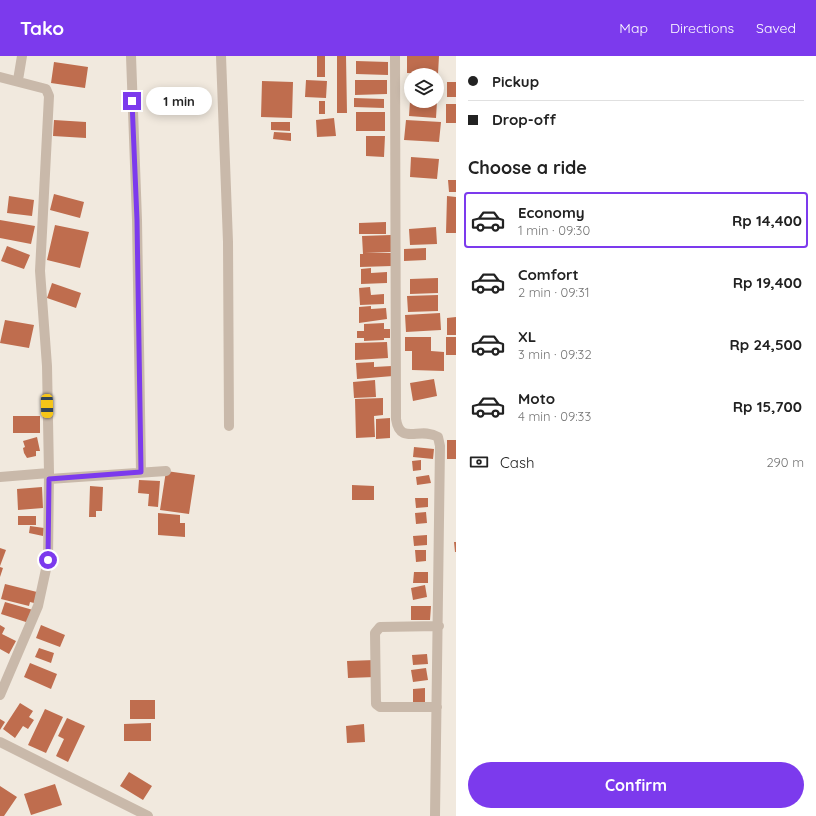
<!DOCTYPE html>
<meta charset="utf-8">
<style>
body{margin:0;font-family:Quicksand,sans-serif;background:#f6f6f6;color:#222;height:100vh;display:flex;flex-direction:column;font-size:15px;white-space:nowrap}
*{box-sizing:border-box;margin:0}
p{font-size:13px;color:#767676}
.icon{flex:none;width:22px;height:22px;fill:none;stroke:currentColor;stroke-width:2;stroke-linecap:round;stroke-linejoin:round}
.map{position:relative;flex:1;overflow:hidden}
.details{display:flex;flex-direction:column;background:#fff;width:360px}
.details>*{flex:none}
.top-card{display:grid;align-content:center;height:88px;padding:0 12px;background:#fff}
.buttons{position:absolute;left:404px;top:12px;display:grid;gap:8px}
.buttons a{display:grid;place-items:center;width:40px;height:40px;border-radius:50%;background:#fff;box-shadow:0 2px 10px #0003;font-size:20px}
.end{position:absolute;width:18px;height:18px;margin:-9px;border:5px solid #7c3aed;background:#fff;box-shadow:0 0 0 2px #fff}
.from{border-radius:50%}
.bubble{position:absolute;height:28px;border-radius:14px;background:#fff;box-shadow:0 2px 10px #0003;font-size:13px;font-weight:700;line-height:28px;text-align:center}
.car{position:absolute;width:12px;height:24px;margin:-12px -6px;border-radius:5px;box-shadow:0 0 3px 1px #0007;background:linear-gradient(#f5c518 24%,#345 0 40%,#f5c518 0 76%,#345 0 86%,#f5c518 0)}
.top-card b{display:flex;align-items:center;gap:14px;height:38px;font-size:15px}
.top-card b+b{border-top:1px solid #e0e0e0}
.top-card i{width:10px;height:10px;background:#222}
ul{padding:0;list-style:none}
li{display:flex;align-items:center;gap:12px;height:56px;margin:0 8px 6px;padding:0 4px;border:2px solid transparent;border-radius:4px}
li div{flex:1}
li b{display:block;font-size:15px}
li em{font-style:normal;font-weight:700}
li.on{border-color:#7c3aed}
li>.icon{width:36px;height:36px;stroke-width:1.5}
h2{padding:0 12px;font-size:18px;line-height:48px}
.pay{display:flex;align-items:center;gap:10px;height:44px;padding:0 12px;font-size:15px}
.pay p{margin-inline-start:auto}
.button{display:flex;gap:8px;margin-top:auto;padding:8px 12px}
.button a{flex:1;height:46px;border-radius:24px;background:#7c3aed;color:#fff;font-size:16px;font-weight:700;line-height:46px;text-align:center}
header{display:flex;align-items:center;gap:24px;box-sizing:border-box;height:56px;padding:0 20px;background:#7c3aed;color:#fff}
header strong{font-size:19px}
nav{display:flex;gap:22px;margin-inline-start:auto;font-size:14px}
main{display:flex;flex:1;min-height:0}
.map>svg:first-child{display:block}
</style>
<header>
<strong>Tako</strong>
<nav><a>Map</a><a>Directions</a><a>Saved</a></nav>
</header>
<main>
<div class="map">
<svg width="456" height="760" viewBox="0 0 456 760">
<rect width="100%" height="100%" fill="#f1e9de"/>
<!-- building -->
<path fill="#bf6d4e" d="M317 0H325V21H317Z
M337 0H346L347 57H337Z
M407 0H439L438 18 407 17Z
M356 5 388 6V19L356 18Z
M54 6 88 11 85 32 51 27Z
M306 24 327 25 326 42 305 41Z
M355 24H387V38L355 39Z
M262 25 293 26 292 62 261 61Z
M447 26H456V41H447Z
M354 42 384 43V52L354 51Z
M319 45H325V58H319Z
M410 45H437L436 62 409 60Z
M446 48H456V67H446Z
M356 56H385V75H356Z
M334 62 336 80 317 81 316 64Z
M54 64 86 66V82L53 80Z
M406 64 441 66 439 86 404 84Z
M271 66H290V75L271 74Z
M274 76 291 77V85L273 83Z
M366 80H385L384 101 366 100Z
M411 101 439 103 437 123 410 121Z
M448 124H456V136H449Z
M54 138 84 146 80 162 50 154Z
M9 140 34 144 32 160 7 157Z
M447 140 456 141V177H446Z
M0 164 35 170 31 188 0 182Z
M386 166V178H359V167Z
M55 169 89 176 80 212 47 204Z
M436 171 437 188 410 189 409 173Z
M391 179 392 196 365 197H392V210L360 211V198H363L362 180Z
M7 190 30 199 24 213 1 205Z
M426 192V204L404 205V193Z
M371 212V217L387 216V227L361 228V213Z
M438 222V237L410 238V223Z
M52 227 81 237 76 252 47 242Z
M370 231 371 239 384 238V248L360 249 359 232Z
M438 239V255L408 256 407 240Z
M371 250V253L386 252 387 263 359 267V251Z
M440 257 441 274 406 276 405 259Z
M456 261V279H447V262Z
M5 264 34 269 29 292 0 287Z
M384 267V273H390V282H384V284L364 285V282H357V275H364V268Z
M405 281H431V295L444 296V315L412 314V295H405Z
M446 281H456V299H446Z
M387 286 388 302 355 304V287Z
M374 306V311L392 310 393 320 357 323 356 307Z
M434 323 437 340 413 345 410 327Z
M375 324 376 341 354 342 353 326Z
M383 342V359L374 360 375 381 356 382 355 343Z
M13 360H40V377H13Z
M390 362V382L376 383V363Z
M37 381 40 395H36V400L27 402 24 397 23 392 25 391 23 385Z
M447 384H456V403H447Z
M414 391 434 393 433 403 413 401Z
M421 404V414L413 415 412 405Z
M166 415 195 419 189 458 160 454Z
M429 419 431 427 417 429 416 421Z
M139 424 160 425 158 451 148 450 149 438 138 437Z
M352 429 374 430V444H352Z
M90 430 103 431 102 455H96V461H89Z
M42 431 43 452 18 454 17 433Z
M415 442H428V451L416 452Z
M426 456 427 467 416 468 415 457Z
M158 457 180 459V467H185V481L158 479Z
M18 460H36V469H18Z
M30 470 44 472 43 480 29 477Z
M427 479V489L414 490 413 480Z
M454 486H456V496H455Z
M0 492 6 494 0 510Z
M415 494H426V505L416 506Z
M0 511 3 512 0 521Z
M414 516H428V527H413Z
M5 528 37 536 34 547 30 546 29 550 1 543Z
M425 529 427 541 413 544 411 532Z
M5 546 33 554 29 567 1 558Z
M411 550H431L430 564H411Z
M0 569 5 572 2 578 16 585 9 598 0 593Z
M41 569 65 579 60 591 36 582Z
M39 592 54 597 51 607 35 601Z
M427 598 428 608 413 609 412 599Z
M375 604V621L348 622 347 605Z
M30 607 57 618 51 633 24 621Z
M426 612 428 624 413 626 411 614Z
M425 632V647H413V633Z
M130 644H155V663H130Z
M20 647 33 655 29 661 34 664 28 673 23 670 15 682 3 673Z
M45 653 63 661 46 697 28 689Z
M67 662 85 670 68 706 56 700 64 683 58 680Z
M0 663 5 666 0 674Z
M151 667V685H124V668Z
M364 668 365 686 347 687 346 670Z
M129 716 152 730 143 744 120 730Z
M55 728 62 749 31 759 24 738Z
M0 730 17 741 4 760H0Z"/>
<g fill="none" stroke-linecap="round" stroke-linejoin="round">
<!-- minor -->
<path stroke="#c9b9aa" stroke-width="10" d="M131 0 137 164 141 416
M221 0 228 186 229 370
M395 0 396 363C400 390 420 370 438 381L440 390 435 760
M0 21 46 33 49 40 40 215 47 310 49 417 48 504 38 550 0 639
M18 24 22 0
M0 421 49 417
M49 423 166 415
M437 651H380L376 648 375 577 380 571 439 570
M0 686 148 760"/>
</g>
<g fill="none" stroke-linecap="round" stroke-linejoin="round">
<!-- route -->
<path stroke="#7c3aed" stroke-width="5" d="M48 504 49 423 141 416 137 164 132 45"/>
</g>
</svg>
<div class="buttons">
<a><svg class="icon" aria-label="layers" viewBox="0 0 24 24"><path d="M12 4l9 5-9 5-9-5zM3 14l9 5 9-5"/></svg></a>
</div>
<i class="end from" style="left:48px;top:504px"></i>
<i class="end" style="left:132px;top:45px"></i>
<div class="bubble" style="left:146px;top:31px;width:66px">1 min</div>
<i class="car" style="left:47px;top:350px;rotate:179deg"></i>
</div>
<section class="details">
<div class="top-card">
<b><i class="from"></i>Pickup</b>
<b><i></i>Drop-off</b>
</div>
<h2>Choose a ride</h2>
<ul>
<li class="on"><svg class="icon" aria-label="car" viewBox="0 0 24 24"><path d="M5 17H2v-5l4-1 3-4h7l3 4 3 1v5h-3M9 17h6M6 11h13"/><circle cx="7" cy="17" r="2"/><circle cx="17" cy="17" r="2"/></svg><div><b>Economy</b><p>1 min · 09:30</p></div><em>Rp 14,400</em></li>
<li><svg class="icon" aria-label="car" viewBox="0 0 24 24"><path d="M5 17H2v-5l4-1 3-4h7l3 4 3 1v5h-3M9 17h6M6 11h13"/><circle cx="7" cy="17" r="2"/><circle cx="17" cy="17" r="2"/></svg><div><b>Comfort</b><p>2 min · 09:31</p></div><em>Rp 19,400</em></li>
<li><svg class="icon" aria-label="car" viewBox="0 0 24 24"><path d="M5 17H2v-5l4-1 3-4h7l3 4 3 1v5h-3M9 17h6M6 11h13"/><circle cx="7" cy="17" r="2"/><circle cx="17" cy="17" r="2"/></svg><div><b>XL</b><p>3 min · 09:32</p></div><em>Rp 24,500</em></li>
<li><svg class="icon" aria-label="car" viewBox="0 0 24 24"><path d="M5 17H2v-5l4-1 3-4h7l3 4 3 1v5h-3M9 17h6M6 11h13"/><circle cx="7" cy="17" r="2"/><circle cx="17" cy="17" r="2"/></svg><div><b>Moto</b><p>4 min · 09:33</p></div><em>Rp 15,700</em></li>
</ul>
<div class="pay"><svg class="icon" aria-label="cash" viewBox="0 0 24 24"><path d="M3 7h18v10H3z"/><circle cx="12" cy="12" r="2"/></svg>Cash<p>290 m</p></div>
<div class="button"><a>Confirm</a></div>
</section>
</main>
